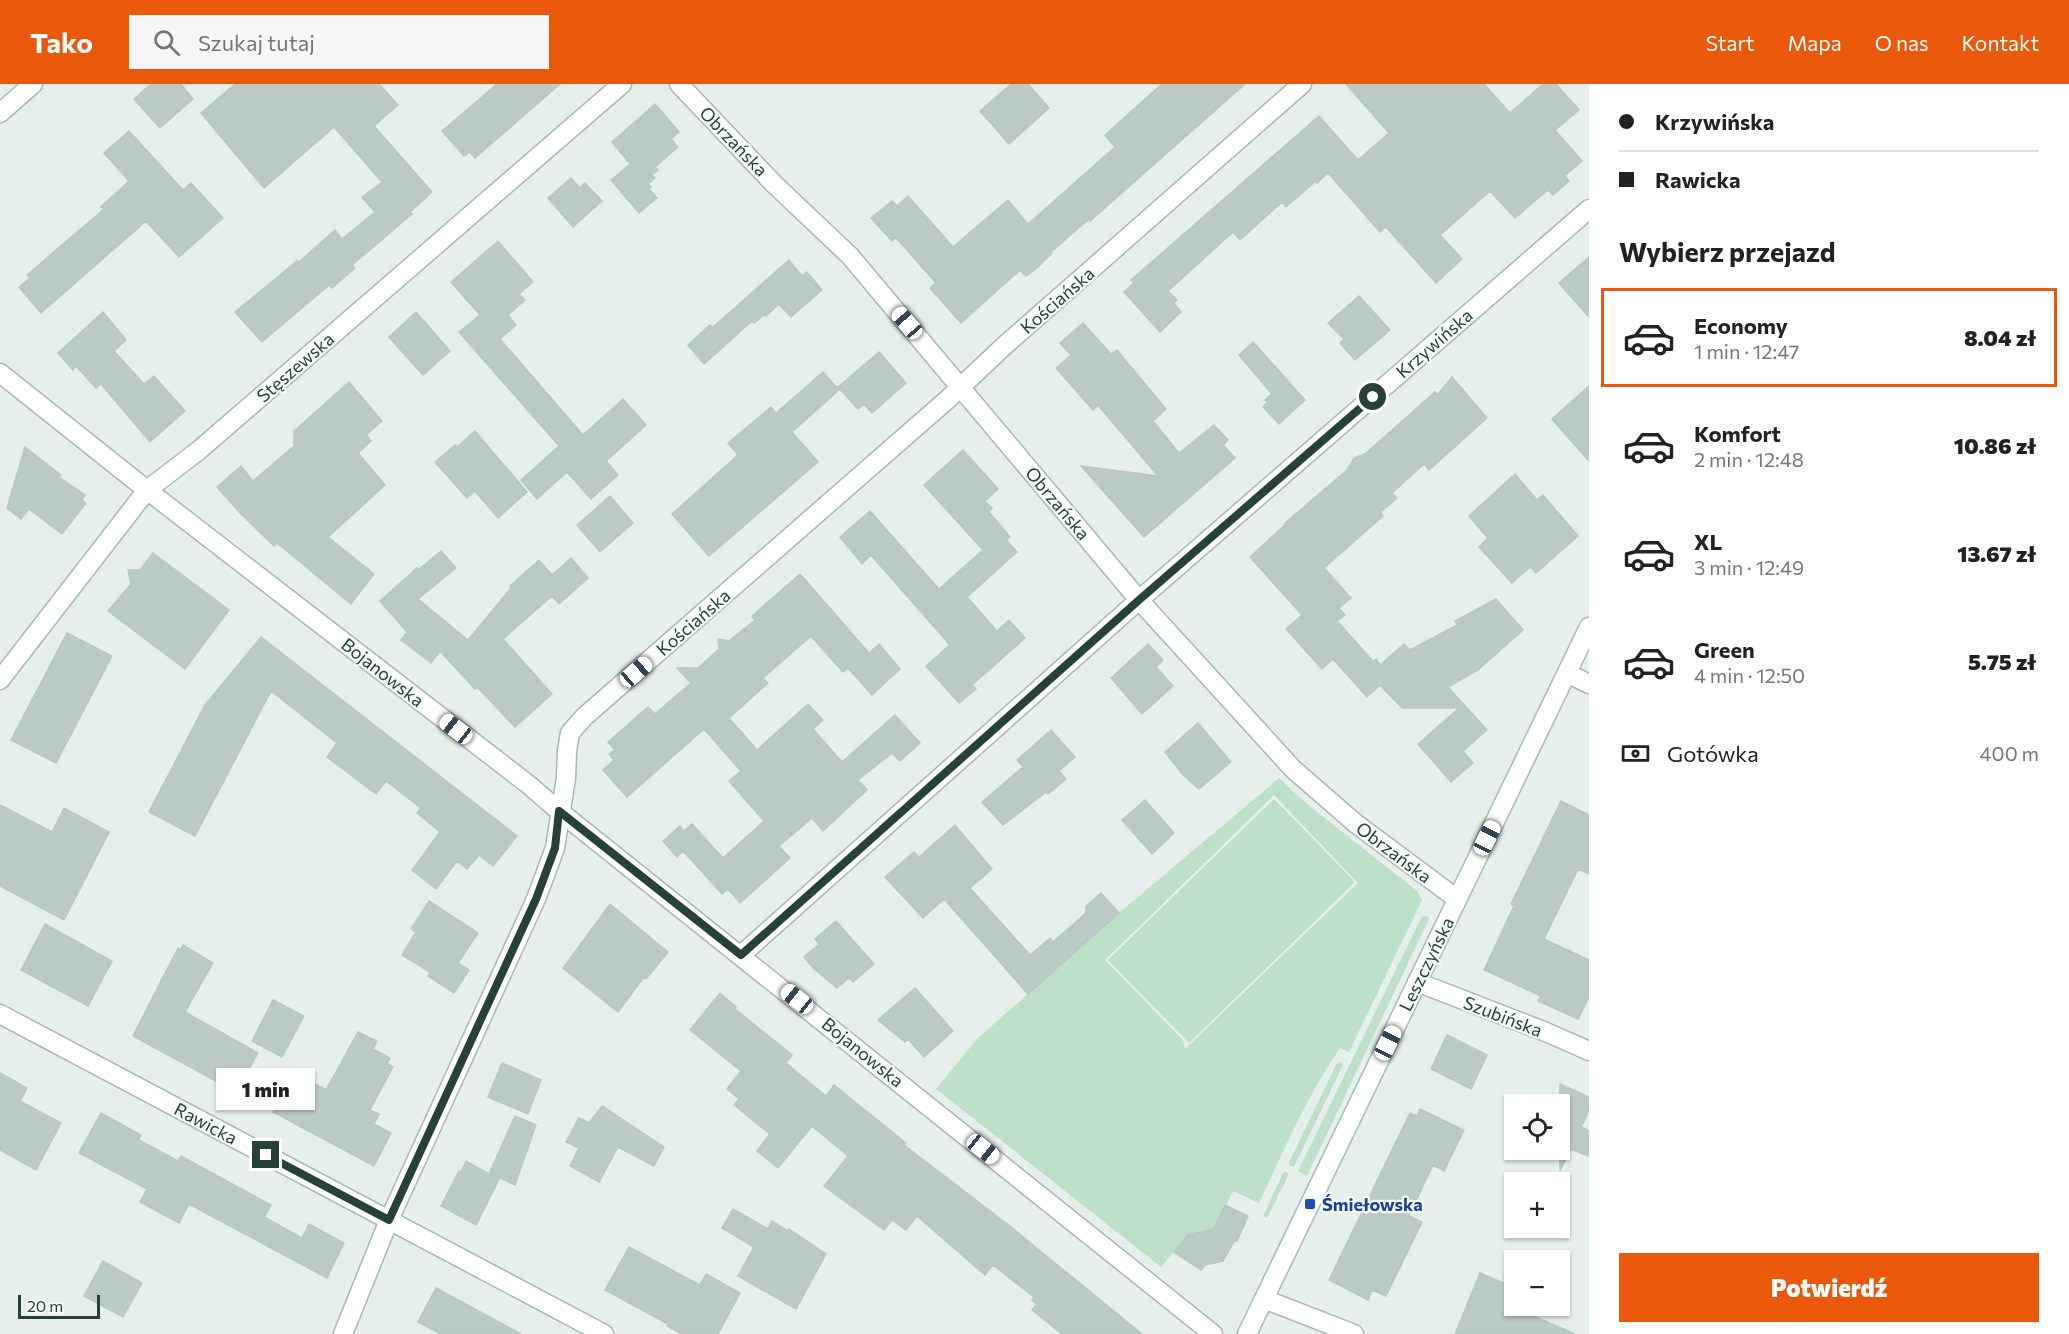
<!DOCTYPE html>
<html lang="pl">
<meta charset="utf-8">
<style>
body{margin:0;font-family:Commissioner,sans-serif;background:#f6f6f6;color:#222;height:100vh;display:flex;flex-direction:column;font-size:22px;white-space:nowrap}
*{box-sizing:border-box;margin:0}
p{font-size:20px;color:#767676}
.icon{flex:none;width:33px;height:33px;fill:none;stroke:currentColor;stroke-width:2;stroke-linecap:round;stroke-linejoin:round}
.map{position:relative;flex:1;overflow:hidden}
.drawer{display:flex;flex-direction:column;background:#fff;width:480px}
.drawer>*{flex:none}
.hud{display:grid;align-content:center;height:132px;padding:0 30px;background:#fff}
.fabs{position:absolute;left:1504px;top:1010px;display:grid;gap:12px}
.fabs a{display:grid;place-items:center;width:66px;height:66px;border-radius:0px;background:#fff;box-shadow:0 2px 4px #0004;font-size:30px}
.scale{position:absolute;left:18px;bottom:15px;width:82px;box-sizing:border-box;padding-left:6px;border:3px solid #24423a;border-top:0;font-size:16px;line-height:21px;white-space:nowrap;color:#24423a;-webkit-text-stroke:4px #f7fbf9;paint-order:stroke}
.end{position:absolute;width:27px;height:27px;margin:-14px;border:8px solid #24423a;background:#fff;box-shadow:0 0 0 3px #fff}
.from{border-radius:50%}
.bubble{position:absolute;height:42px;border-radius:0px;background:#fff;box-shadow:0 2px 4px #0004;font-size:20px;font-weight:800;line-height:42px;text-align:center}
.car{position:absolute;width:18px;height:36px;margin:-18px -9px;border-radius:8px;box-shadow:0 0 4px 2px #0007;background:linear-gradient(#fff 24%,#345 0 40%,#fff 0 76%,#345 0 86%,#fff 0)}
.hud b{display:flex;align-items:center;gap:21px;height:57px;font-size:22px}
.hud b+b{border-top:2px solid #e0e0e0}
.hud i{width:15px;height:15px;background:#222}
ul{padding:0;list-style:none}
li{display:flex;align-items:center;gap:18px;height:99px;margin:0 12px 9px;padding:0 18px;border:3px solid transparent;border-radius:0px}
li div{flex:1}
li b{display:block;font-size:22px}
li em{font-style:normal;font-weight:800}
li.active{border-color:#ea580c}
li>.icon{width:54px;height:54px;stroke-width:1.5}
h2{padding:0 30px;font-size:27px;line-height:72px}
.pay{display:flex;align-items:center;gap:15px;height:66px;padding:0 30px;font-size:22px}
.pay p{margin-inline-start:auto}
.primary-button{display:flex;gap:12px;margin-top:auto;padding:12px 30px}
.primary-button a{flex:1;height:69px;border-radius:0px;background:#ea580c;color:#fff;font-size:24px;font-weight:800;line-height:69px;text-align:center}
header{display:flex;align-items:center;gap:36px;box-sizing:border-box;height:84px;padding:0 30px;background:#ea580c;color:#fff}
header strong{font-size:28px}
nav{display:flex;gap:33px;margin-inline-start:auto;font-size:21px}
.search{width:420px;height:54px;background:#f6f6f6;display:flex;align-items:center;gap:15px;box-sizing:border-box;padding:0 21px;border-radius:0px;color:#767676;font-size:22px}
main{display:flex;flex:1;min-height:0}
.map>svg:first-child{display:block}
</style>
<header>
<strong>Tako</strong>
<div class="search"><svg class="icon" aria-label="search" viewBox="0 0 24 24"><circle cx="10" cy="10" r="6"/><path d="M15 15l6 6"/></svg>Szukaj tutaj</div>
<nav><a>Start</a><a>Mapa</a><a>O nas</a><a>Kontakt</a></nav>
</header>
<main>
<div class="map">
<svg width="1589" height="1250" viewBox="0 0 1589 1250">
<rect width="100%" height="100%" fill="#e6efeb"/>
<!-- green -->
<path fill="#bfe0c8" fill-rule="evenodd" d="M1279 694 1307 720 1417 807 1422 816 1349 968 1340 964C1307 1012 1284 1066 1259 1119L1233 1107 1214 1146 1188 1151 1161 1183 936 1005 977 955 1119 829ZM1274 711 1358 799 1185 965 1183 956 1105 876Z
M1274 715 1355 798 1189 959 1108 876Z
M1422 832 1429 833 1428 837 1307 1092 1298 1087Z
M1341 978 1343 981 1294 1083 1289 1082 1290 1076 1337 979Z
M1284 1087 1289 1090 1267 1134 1263 1132Z"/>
<!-- building -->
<path fill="#bbcac4" stroke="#b8c9c2" stroke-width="1.5" d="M151 0H181L193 15 160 44 134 15Z
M235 0H379L398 21 374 42 432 108 410 128 412 130 352 181 355 184 332 204 329 201 262 258 235 228 297 177 299 178 335 146 342 155 375 128 362 113 382 98 334 43 264 104 201 29Z
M497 0H560L475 74 470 68 464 72 442 47Z
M1011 0H1028L1049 24 1009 60 980 27Z
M1162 0H1245L1090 137 1089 135 1051 168 1052 169 1037 184 1026 192 1020 186 961 239 930 204 936 199 899 157 895 154 892 157 871 134 892 117 897 122 908 112 953 163 1008 116 1028 140 1115 63 1105 51Z
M1346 0H1484L1510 29 1543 0H1556L1579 26 1555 46 1582 77 1565 92 1569 97 1553 111 1548 106 1515 134 1490 107 1440 151 1462 175 1436 199 1386 143 1380 148 1328 89 1317 99 1316 97 1286 123 1282 118 1240 156 1233 148 1168 207 1177 216 1174 219 1181 228 1160 248 1124 208 1134 199 1131 196 1319 32 1358 76 1389 49Z
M655 20 679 48 671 55 678 63 655 83 658 86 652 91 655 94 648 100 651 103 649 105 657 114 639 129 611 96 630 80 612 58Z
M129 47 183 106 191 99 223 134 179 173 146 137 41 229 19 203 30 194 27 191 104 125 101 123 129 97 104 69Z
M571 94 580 104 585 99 602 117 573 143 548 114Z
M498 157 533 198 519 210 525 216 508 231 516 241 500 255 583 351 623 315 646 341 606 377 618 391 591 415 567 388 537 415 521 396 559 362 459 248 480 231 451 198Z
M1589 173V233L1559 199Z
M789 176 802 192 807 188 822 206 791 233 779 220 766 232 764 231 754 239 752 237 704 280 688 261 710 241 713 243Z
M1359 212 1390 246 1355 276 1340 259 1344 255 1328 239Z
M103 228 126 256 114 267 144 300 154 292 185 327 150 358 101 300 96 304 76 282 73 286 58 269Z
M416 228 450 267 423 291 389 253Z
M1083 239 1111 270 1117 266 1166 325 1153 337 1179 369 1214 341 1228 356 1223 361 1235 374 1144 453 1081 382 1158 392 1098 321 1093 326 1056 284 1071 271 1060 259Z
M1253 258 1305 316 1279 340 1263 323 1268 318 1265 316 1272 310 1239 271Z
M879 268 906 299 872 329 864 320 858 325 838 303Z
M823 288 839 306 792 348 818 378 709 472 672 430 738 371 728 359 771 323 776 329Z
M1452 293 1487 334 1429 386 1424 380 1392 409 1397 414 1381 428 1383 432 1324 484 1351 514 1339 524 1345 531 1337 537 1373 577 1376 575 1380 581 1404 560 1410 566 1457 541 1455 537 1496 515 1523 546 1478 586 1448 603 1487 646 1463 667 1473 679 1451 698 1418 660 1459 624H1402L1380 601 1367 613 1333 575 1322 585 1286 545 1302 531 1250 473 1286 440 1285 439 1347 386 1354 374 1365 370 1435 308 1438 310Z
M349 298 382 337 366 351 371 357 358 369 385 401 328 453 374 490 351 520 277 459 274 462 241 430 217 403 241 382 253 397 294 362V347Z
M1589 302V377L1552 335Z
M475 347 527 408 498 434 475 407 467 414 435 378 455 361 457 363Z
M25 363 61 391 59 393 85 411 82 416 86 419 62 450 29 425 21 435 7 424Z
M963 366 998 405 985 417 992 424 989 428 1010 453 1006 456 1017 468 967 513 997 547 1009 536 1025 554 972 601 976 605 959 619 926 582 950 561 871 471 862 480 840 453 870 427 939 505 983 466 924 401Z
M1515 390 1537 416 1543 411 1578 452 1536 489 1530 483 1512 499 1479 463 1488 454 1469 432Z
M610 412 633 439 600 468 577 441Z
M441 467 456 484 418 515 468 556 511 504 510 502 539 476 552 491 571 474 588 494 559 520 552 512 503 555 552 610 515 643 477 603 475 605 440 567 431 579 401 556 407 548 380 517 417 484 418 486Z
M153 469 229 526 185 585 108 527 131 500 128 486H140Z
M800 490 869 569 879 560 900 585 872 611 848 584 843 588 811 552 763 594 768 599 729 634 757 666 808 620 823 636 813 645 842 678 895 631 920 659 900 677 892 669 858 696 867 706 823 747 812 734 779 762 790 774 740 819 728 805 722 810 683 767 677 773 663 757 680 742 684 747 692 740 723 774 764 737 729 697 741 687 704 645 627 713 603 686 614 676 609 670 615 666 608 658 648 623 655 630 691 599 677 584H698L719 565 718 555 729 557 755 536 752 532Z
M67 549 112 572 56 679 11 656Z
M261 553 517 752 493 782 479 771 467 785 457 777 436 805 412 786 440 748 417 729 421 724 386 697 376 710 327 673 337 659 271 607 195 752 149 728 205 621Z
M1148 560 1163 576 1156 583 1173 602 1142 630 1111 594Z
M1198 639 1231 678 1199 705 1183 691 1165 668Z
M1051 646 1075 673 1059 687 1066 695 1048 710 1046 708 1003 741 982 718 1023 683 1017 676Z
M1145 716 1174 749 1152 770 1122 736Z
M1561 717 1589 731V790L1578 785 1544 855 1589 876V913L1578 935 1538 917 1541 912 1484 886 1514 822 1511 820Z
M0 721 52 748 64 724 109 748 64 836 0 802Z
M955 741 992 785 970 804 1030 871 1050 854 1053 858 1086 829V822L1101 809 1119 829 1028 910 944 815 923 834 885 793 914 768 919 773Z
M429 817 478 849 458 879 469 886 454 909 428 892 430 888 402 871 416 848 411 845Z
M610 820 668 868 646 895 644 893 618 928 563 884Z
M836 837 874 880 853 898 849 894 837 904 813 884 804 873 819 860 815 855Z
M45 840 112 877 88 922 21 886Z
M183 861 213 879 185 928 258 969 236 1008 133 952 178 864 180 866Z
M915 904 953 947 924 973 908 955 905 958 878 936Z
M720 909 736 923 735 925 792 971 786 979 826 1012 834 1001 906 1059 904 1061 1006 1139 1142 1250H1062L1032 1226 1037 1220 1032 1216 1034 1213 993 1181 985 1191 917 1132 906 1146 892 1136 884 1146 824 1102 848 1072 812 1042 778 1084 757 1067 770 1050 734 1021 739 1015 727 1005 741 987 690 946Z
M273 916 304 932 282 973 252 957Z
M358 948 377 957 373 965 390 974 387 979 393 983 370 1026 379 1030 374 1040 391 1049 374 1082 273 1028 295 989 326 1006Z
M1447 951 1487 971 1471 1005 1431 985Z
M502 979 541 996 528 1030 488 1013Z
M0 989 27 1004 20 1017 61 1039 36 1086 0 1066Z
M1560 1000 1589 1013V1027L1581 1043 1589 1047V1072L1571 1065 1560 1087Z
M602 1022 664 1063 654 1082 618 1063 599 1098 570 1082 579 1064 566 1058 579 1034 589 1039Z
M1420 1025 1464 1046 1444 1087 1433 1081 1409 1132 1422 1138 1386 1212 1372 1206 1368 1216 1329 1196 1410 1029 1417 1032Z
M101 1029 141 1051 139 1056 178 1077 181 1072 271 1121 264 1133 302 1154 309 1140 344 1159 327 1194 189 1120 179 1139 140 1118 147 1105 79 1069Z
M515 1032 536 1041 515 1101 491 1090 499 1095 476 1141 441 1122 459 1087 461 1088 466 1077 489 1090Z
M1225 1121 1248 1132 1237 1157 1235 1156 1223 1177 1205 1181 1201 1186 1174 1168 1188 1151 1214 1145Z
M733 1125 768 1145 772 1137 788 1147 789 1145 826 1170 796 1225 738 1192 754 1163 722 1144Z
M629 1163 700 1201 706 1190 740 1209 718 1250H682L667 1242 668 1240 605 1206Z
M103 1177 142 1199 123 1233 84 1212Z
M1480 1189 1515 1204V1221H1524L1522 1227 1575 1250H1455Z
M436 1204 473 1224 521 1250H441L418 1238Z"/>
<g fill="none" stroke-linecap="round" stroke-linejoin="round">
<!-- street casing -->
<g stroke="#a8b8b2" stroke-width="21">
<path id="street" d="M679 0 773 99 850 172 1139 516 1293 685 1355 739 1457 815
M0 289 147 406 529 701 559 727 1213 1250
M1567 589 1589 600
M0 596 147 406 198 367 622 0
M741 871 1139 516 1589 125
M1417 898 1546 948 1589 967
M0 930 604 1250
M1264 1215 1354 1250
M343 1250 389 1136 536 815 555 764 566 694 567 667 570 649 584 633 948 315 1003 263 1302 0"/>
</g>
<!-- secondary casing -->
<g stroke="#a4bbb3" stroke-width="21">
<path id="secondary" d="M0 29 33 0
M1247 1250 1589 543"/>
</g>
<!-- street -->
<use href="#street" stroke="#fff" stroke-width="18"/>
<!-- secondary -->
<use href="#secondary" stroke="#fff" stroke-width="18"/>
</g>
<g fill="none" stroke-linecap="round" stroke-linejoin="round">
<!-- route -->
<path stroke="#24423a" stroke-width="8" d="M266 1071 389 1136 536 815 555 764 559 727 741 871 1139 516 1373 313"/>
</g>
<!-- markers -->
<rect fill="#1a4fb4" stroke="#f7fbf9" stroke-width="2" x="1304" y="1114" width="12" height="12" rx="3"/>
<g text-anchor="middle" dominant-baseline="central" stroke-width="4.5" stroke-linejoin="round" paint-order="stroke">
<!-- street labels -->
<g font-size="18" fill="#24423a" stroke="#f7fbf9">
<text transform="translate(734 57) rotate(46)">Obrzańska</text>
<text transform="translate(1057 216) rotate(-41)">Kościańska</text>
<text transform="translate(1434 259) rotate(-41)">Krzywińska</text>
<text transform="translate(295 283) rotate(-41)">Stęszewska</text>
<text transform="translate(1058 419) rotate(50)">Obrzańska</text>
<text transform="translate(693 538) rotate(-41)">Kościańska</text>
<text transform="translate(383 588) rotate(38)">Bojanowska</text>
<text transform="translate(1394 768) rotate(37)">Obrzańska</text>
<text transform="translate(1426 880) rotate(-64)">Leszczyńska</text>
<text transform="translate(1503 932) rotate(21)">Szubińska</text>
<text transform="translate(863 968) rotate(39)">Bojanowska</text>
<text transform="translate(206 1039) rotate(28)">Rawicka</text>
</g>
<!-- transit labels -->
<g font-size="18" font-weight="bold" fill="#164399" stroke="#f7fbf9" text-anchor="start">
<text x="1322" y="1120">Śmiełowska</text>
</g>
</g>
</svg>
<div class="fabs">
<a><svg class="icon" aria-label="locate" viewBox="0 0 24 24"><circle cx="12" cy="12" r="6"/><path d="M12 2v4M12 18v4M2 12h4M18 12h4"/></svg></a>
<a>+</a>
<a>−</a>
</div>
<div class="scale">20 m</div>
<i class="end from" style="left:1373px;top:313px"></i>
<i class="end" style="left:266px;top:1071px"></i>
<div class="bubble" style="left:216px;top:984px;width:99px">1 min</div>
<i class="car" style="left:907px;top:239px;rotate:319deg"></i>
<i class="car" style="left:636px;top:588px;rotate:49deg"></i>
<i class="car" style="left:456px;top:645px;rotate:308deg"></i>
<i class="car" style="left:1487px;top:754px;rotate:26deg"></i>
<i class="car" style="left:797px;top:915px;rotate:309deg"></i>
<i class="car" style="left:1388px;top:959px;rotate:26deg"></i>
<i class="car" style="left:983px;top:1065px;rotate:129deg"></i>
</div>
<section class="drawer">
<div class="hud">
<b><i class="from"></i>Krzywińska</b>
<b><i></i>Rawicka</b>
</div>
<h2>Wybierz przejazd</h2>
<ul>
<li class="active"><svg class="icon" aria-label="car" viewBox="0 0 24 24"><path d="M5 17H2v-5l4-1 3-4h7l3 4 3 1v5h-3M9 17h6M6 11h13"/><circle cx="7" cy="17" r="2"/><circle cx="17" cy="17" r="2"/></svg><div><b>Economy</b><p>1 min · 12:47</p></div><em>8.04 zł</em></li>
<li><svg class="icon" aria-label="car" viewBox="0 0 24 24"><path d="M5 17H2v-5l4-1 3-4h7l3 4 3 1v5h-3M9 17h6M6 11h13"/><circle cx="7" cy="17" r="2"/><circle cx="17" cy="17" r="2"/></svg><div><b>Komfort</b><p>2 min · 12:48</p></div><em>10.86 zł</em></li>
<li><svg class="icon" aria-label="car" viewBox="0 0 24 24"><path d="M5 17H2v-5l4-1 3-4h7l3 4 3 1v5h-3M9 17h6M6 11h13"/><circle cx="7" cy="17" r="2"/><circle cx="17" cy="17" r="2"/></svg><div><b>XL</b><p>3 min · 12:49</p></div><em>13.67 zł</em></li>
<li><svg class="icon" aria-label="car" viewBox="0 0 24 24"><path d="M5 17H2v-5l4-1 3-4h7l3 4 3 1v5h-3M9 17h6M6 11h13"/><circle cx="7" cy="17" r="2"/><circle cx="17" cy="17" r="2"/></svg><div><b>Green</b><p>4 min · 12:50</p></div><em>5.75 zł</em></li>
</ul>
<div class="pay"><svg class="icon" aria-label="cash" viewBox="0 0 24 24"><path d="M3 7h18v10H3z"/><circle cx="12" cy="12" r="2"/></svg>Gotówka<p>400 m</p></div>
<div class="primary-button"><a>Potwierdź</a></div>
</section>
</main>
